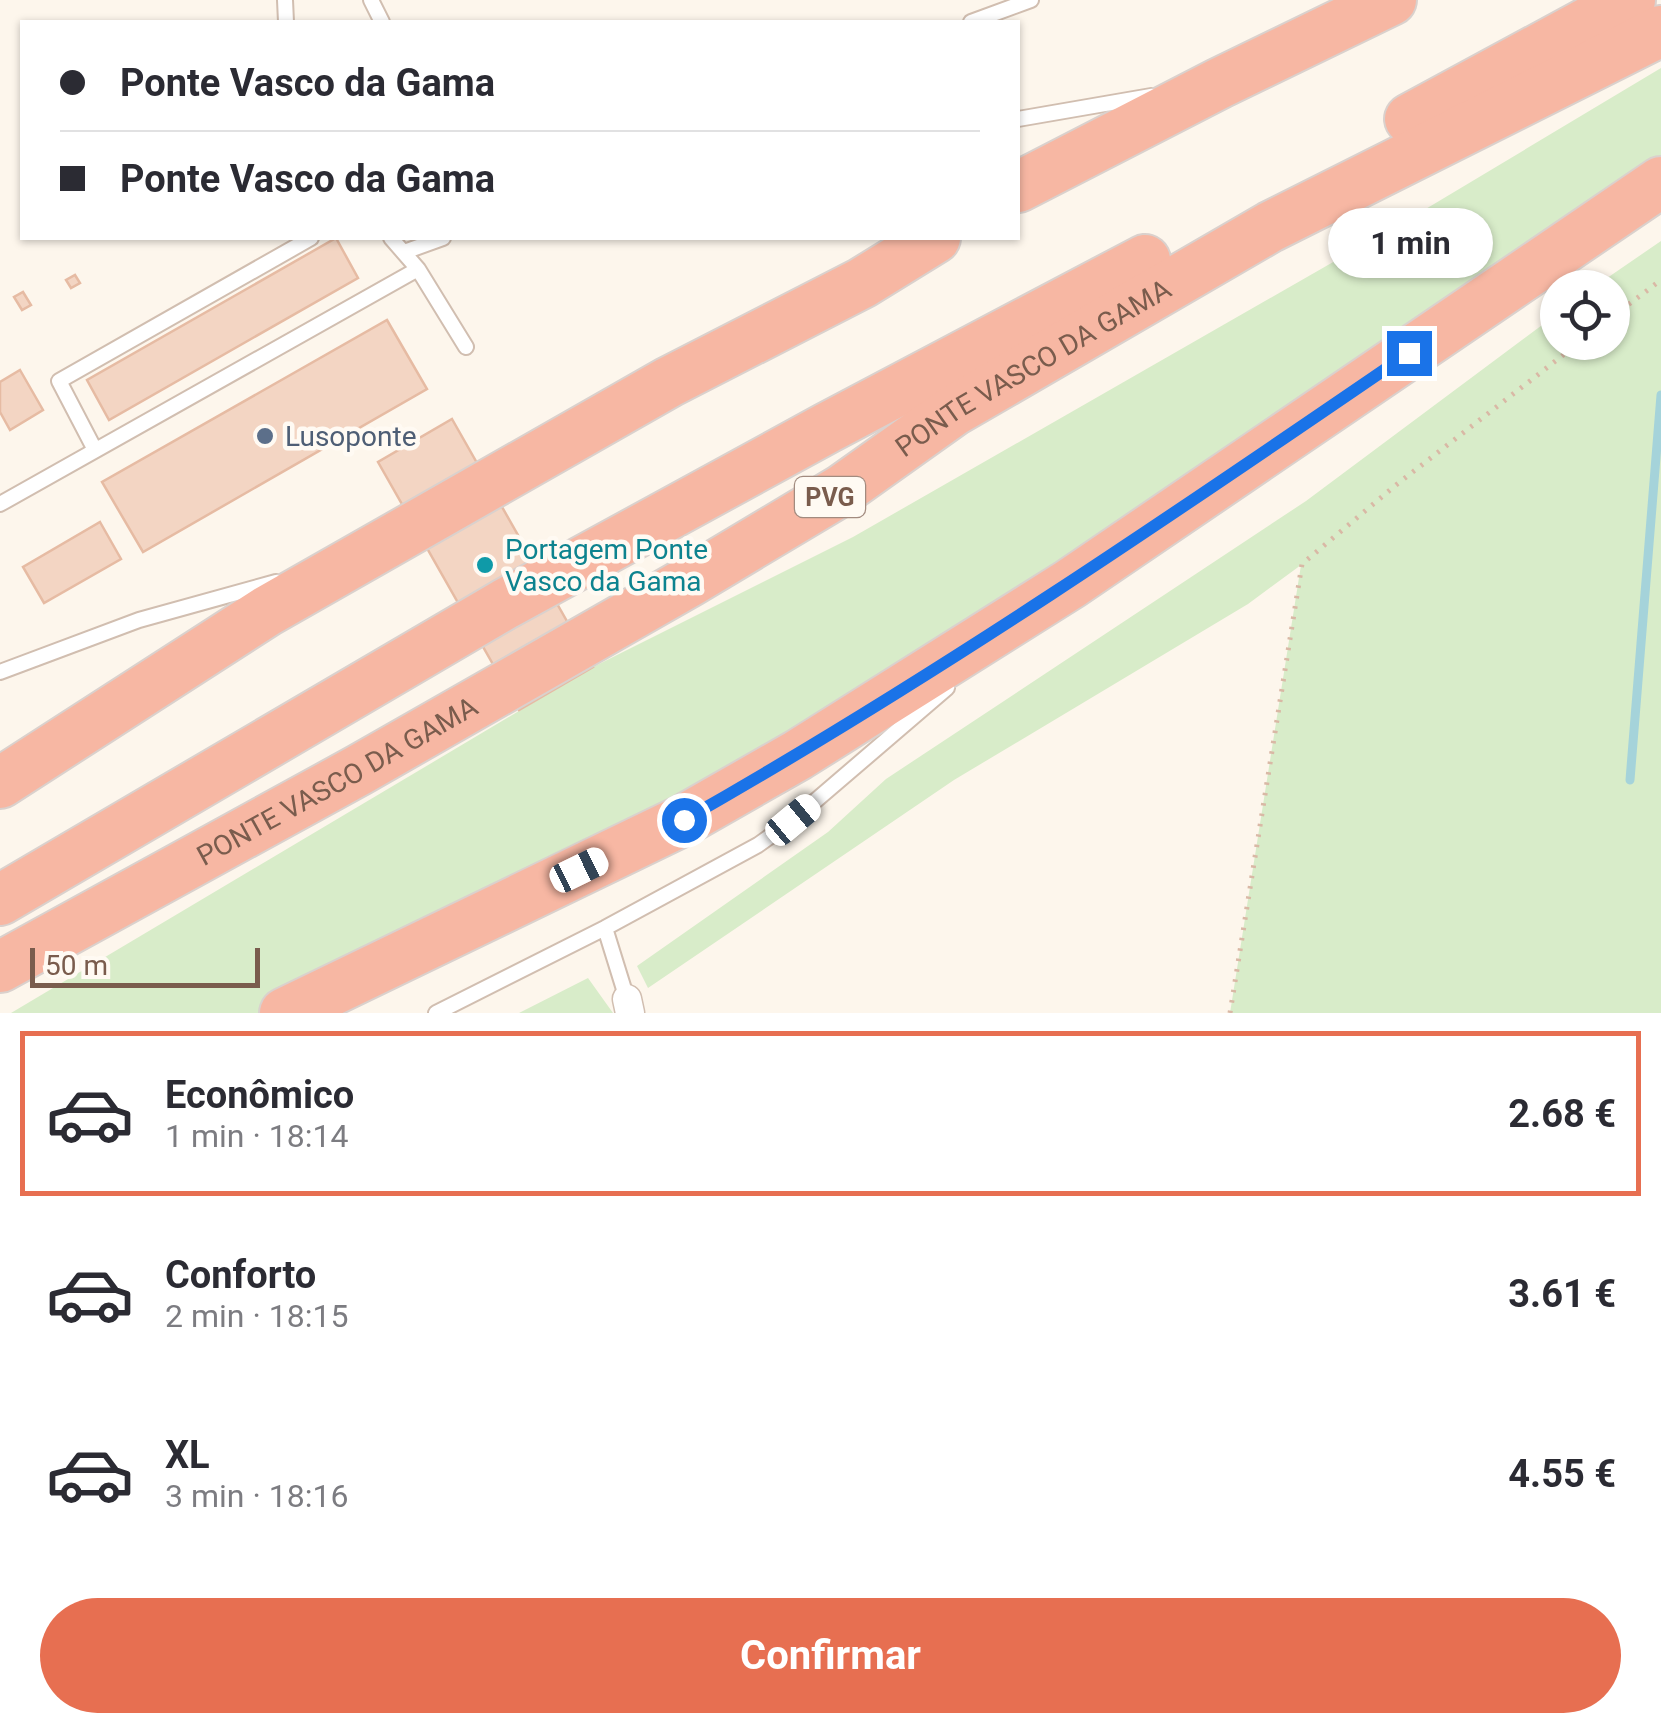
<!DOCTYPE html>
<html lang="pt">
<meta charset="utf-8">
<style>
body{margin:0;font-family:Roboto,sans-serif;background:#f7f7f7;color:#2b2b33;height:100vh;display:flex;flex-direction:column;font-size:38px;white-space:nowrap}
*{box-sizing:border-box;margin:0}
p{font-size:32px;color:#7c7c81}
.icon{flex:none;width:55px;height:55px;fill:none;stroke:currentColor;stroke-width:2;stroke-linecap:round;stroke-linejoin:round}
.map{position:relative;height:1013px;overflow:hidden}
.sheet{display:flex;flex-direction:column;background:#fff;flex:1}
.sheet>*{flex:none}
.top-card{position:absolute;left:20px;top:20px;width:1000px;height:220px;border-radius:0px;box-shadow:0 2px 8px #0004;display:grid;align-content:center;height:220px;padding:0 40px;background:#fff}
.tools{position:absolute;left:1540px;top:270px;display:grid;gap:20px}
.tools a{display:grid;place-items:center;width:90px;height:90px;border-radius:50%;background:#fff;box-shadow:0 2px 8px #0004;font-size:50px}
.scale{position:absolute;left:30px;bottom:25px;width:230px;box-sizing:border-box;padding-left:10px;border:5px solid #7a5c4d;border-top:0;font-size:28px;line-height:35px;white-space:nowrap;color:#7a5c4d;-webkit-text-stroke:8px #fffaf3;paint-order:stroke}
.end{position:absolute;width:45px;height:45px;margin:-22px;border:12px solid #1a73e8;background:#fff;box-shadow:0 0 0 5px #fff}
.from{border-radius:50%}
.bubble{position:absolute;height:70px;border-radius:35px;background:#fff;box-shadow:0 2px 8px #0004;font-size:32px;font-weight:700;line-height:70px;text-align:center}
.car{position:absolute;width:30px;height:60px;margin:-30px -15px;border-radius:12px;box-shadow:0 0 8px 2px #0007;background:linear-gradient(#fff 24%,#345 0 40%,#fff 0 76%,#345 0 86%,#fff 0)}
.top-card b{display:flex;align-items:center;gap:35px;height:95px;font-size:38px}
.top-card b+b{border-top:2px solid #e1e1e2}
.top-card i{width:25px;height:25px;background:#2b2b33}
ul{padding:18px 0 0;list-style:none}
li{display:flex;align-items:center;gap:30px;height:165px;margin:0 20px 15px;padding:0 20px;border:5px solid transparent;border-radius:0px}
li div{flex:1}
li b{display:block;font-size:38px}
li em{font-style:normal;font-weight:700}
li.active{border-color:#e76f51}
li>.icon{width:90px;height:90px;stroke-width:1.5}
.primary-button{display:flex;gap:20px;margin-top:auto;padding:20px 40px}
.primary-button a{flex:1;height:115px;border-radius:60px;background:#e76f51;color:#fff;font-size:40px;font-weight:700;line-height:115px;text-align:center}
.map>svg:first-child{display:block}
</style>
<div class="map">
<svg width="1661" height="1013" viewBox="0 0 1661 1013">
<rect width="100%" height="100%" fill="#fdf6ec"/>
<!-- green -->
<path fill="#d8ecc9" d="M1661 68V159L1059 568 808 729 266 1013H11L593 667 853 537 1424 210Z
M1661 241V1013H1230L1301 565 1248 604 954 780 648 988 637 966 828 832 886 779 1306 501 1557 314 1558 342H1612V288L1594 287Z
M588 978 613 1013H519Z"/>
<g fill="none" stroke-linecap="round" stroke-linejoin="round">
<!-- stream -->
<path stroke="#a5d3da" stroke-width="9" d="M1630 780 1661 395"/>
</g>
<!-- building -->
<path fill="#f3d5c3" stroke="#e6bba3" stroke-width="2.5" d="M336 238 358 278 109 420 87 380Z
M75 275 80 283 71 288 66 280Z
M23 292 31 305 22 310 14 297Z
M387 320 427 389 143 552 102 482Z
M20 370 43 410 10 430 0 412V382Z
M452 419 593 667 519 710 378 462Z
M100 522 121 559 44 603 23 567Z"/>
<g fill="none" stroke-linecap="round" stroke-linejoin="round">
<!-- lane casing -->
<g stroke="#d1beb0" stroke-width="18">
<path id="lane" d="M285 0 286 22
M371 0 382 22
M971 22 1031 0
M1018 119 1151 96
M391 238 418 269 466 347
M404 252 443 238
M95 450 59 381 311 238
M0 504 418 269
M0 672 139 620 276 582
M605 928 627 999
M436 1013 605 928 758 845 793 820 947 688"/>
</g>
<!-- street casing -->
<g stroke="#d1beb0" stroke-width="31">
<path id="street" d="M627 999 630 1013"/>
</g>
<!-- highway casing -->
<g stroke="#dad1cd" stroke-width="54">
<g id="highway">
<path d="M1410 119 1630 0"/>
<path d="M1018 187 1220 83 1391 0"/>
<path d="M0 783 267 611 669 382 862 283 935 238"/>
<path d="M0 900 505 604 827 428 1145 260"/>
<path id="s1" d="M0 967 359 770 690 581 842 490 953 411 1270 227 1661 31"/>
<path d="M285 1013 684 820 798 755 1070 584 1661 182"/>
</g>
</g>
<!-- path -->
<path stroke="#d9b8a5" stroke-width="5" stroke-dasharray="2.5 8" stroke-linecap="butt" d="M1612 317 1661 280
M1230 1013 1302 564 1396 485 1580 342"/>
<!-- lane -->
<use href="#lane" stroke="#fff" stroke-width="14"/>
<!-- street -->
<use href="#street" stroke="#fff" stroke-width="28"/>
<!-- highway -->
<use href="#highway" stroke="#f7b7a3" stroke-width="50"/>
</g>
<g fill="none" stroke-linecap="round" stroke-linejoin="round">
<!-- route -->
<path stroke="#1a73e8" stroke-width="12" d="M684 820C934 678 1171 516 1409 353"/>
</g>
<!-- markers -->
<circle fill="#5c6f8a" stroke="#fffaf3" stroke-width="4" cx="265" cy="436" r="10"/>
<circle fill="#0f9aa8" stroke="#fffaf3" stroke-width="4" cx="485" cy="565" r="10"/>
<g text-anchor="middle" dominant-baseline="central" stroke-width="9" stroke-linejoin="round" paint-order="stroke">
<!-- shield labels -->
<rect fill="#fffaf3" stroke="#a28b7f" stroke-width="2.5" x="795" y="477" width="70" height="40" rx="8"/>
<g font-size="25" font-weight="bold" fill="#7a5c4d">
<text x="830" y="497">PVG</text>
</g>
<!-- street labels -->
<g font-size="28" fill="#7a5c4d" stroke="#fffaf3">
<text stroke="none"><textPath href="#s1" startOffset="1195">PONTE VASCO DA GAMA</textPath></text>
<text stroke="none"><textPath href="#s1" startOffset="385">PONTE VASCO DA GAMA</textPath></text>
</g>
<!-- service labels -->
<g font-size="28" fill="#4e5e75" stroke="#fffaf3" text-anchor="start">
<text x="285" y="436">Lusoponte</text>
</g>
<!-- culture labels -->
<g font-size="28" fill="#0d838f" stroke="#fffaf3" text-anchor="start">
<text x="505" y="549">Portagem Ponte<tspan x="505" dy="32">Vasco da Gama</tspan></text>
</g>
</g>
</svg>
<div class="tools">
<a><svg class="icon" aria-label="locate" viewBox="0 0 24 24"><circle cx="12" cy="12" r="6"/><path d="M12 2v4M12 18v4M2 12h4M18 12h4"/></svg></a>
</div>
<div class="scale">50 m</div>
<i class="end from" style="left:684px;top:820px"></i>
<i class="end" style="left:1409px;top:353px"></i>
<div class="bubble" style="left:1328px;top:208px;width:165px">1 min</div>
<i class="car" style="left:793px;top:820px;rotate:50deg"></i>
<i class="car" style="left:579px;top:870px;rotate:64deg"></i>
<div class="top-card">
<b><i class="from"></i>Ponte Vasco da Gama</b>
<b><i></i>Ponte Vasco da Gama</b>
</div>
</div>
<section class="sheet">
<ul>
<li class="active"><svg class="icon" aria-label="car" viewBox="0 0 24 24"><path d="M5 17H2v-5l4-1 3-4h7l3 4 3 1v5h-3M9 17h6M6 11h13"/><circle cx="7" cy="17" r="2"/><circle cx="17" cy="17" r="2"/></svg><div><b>Econômico</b><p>1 min · 18:14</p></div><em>2.68 €</em></li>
<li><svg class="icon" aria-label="car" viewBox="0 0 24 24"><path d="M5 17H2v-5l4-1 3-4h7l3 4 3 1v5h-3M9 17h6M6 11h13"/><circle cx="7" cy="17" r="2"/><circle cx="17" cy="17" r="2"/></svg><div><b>Conforto</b><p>2 min · 18:15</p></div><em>3.61 €</em></li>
<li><svg class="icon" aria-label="car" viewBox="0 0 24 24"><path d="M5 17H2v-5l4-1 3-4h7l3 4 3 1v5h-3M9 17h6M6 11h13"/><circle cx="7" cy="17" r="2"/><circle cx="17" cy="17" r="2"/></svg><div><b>XL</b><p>3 min · 18:16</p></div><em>4.55 €</em></li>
</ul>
<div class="primary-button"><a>Confirmar</a></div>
</section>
